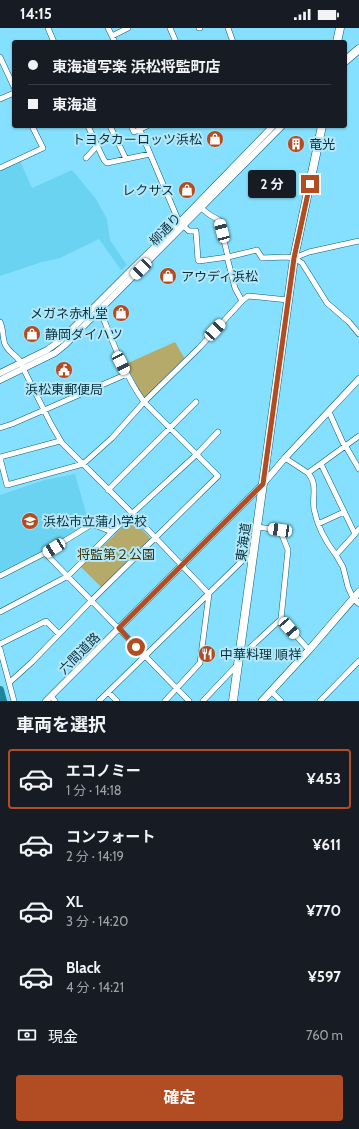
<!DOCTYPE html>
<html lang="ja">
<meta charset="utf-8">
<style>
body{margin:0;font-family:Cabin,"Noto Sans JP",sans-serif;background:#242831;color:#f1f3f6;height:100vh;display:flex;flex-direction:column;font-size:15px;white-space:nowrap}
*{box-sizing:border-box;margin:0}
p{font-size:13px;color:#9ea1a6}
.icon{flex:none;width:22px;height:22px;fill:none;stroke:currentColor;stroke-width:2;stroke-linecap:round;stroke-linejoin:round}
.map{position:relative;height:673px;overflow:hidden}
.drawer{display:flex;flex-direction:column;background:#171b24;flex:1}
.drawer>*{flex:none}
.banner{position:absolute;left:12px;top:12px;width:335px;height:88px;border-radius:4px;box-shadow:0 1px 3px #0004;display:grid;align-content:center;height:88px;padding:0 16px;background:#171b24}
.end{position:absolute;width:18px;height:18px;margin:-9px;border:5px solid #b24c23;background:#fff;box-shadow:0 0 0 2px #fff}
.from{border-radius:50%}
.bubble{position:absolute;height:28px;border-radius:4px;background:#171b24;box-shadow:0 1px 3px #0004;font-size:13px;font-weight:700;line-height:28px;text-align:center}
.car{position:absolute;width:12px;height:24px;margin:-12px -6px;border-radius:5px;box-shadow:0 0 3px 1px #0007;background:linear-gradient(#fff 24%,#345 0 40%,#fff 0 76%,#345 0 86%,#fff 0)}
.banner b{display:flex;align-items:center;gap:14px;height:38px;font-size:15px}
.banner b+b{border-top:1px solid #363941}
.banner i{width:10px;height:10px;background:#f1f3f6}
ul{padding:0;list-style:none}
li{display:flex;align-items:center;gap:12px;height:60px;margin:0 8px 6px;padding:0 8px;border:2px solid transparent;border-radius:4px}
li div{flex:1}
li b{display:block;font-size:15px}
li em{font-style:normal;font-weight:700}
li.active{border-color:#b24c23}
li>.icon{width:36px;height:36px;stroke-width:1.5}
h2{padding:0 16px;font-size:18px;line-height:48px}
.pay{display:flex;align-items:center;gap:10px;height:44px;padding:0 16px;font-size:15px}
.pay p{margin-inline-start:auto}
.cta{display:flex;gap:8px;margin-top:auto;padding:8px 16px}
.cta a{flex:1;height:46px;border-radius:4px;background:#b24c23;color:#fff;font-size:16px;font-weight:700;line-height:46px;text-align:center}
.status{display:flex;justify-content:space-between;align-items:center;height:28px;padding:0 20px;background:#171b24;direction:ltr}
.status svg{height:11px;fill:currentColor}
.map>svg:first-child{display:block}
</style>
<div class="status"><b>14:15</b><svg viewBox="0 0 49 12"><path d="M0 12V9h3v3zM5 12V6h3v6zM10 12V3h3v9zM15 12V0h3v12zM26 1h20v11H26zM47 4h2v5h-2z"/></svg></div>
<div class="map">
<svg width="359" height="673" viewBox="0 0 359 673">
<rect width="100%" height="100%" fill="#84e0fe"/>
<!-- built -->
<path fill="#6bd3f2" d="M20 133 32 160 72 142 96 171 107 191 110 212 127 237 121 242 99 211 60 230 42 234 0 248V142Z
M75 446 89 495 39 527 0 546V467L45 452Z"/>
<!-- green -->
<path fill="#b5aa69" d="M175 314 185 331 146 369H143L127 338 128 335Z
M130 492H133L150 510 151 514 102 560 81 539Z"/>
<g fill="none" stroke-linecap="round" stroke-linejoin="round">
<!-- river -->
<path stroke="#20849e" stroke-width="8" d="M0 662 3 673"/>
<!-- minor casing -->
<g stroke="#0f5f74" stroke-width="6">
<path id="minor" d="M48 0 54 14
M108 0 115 14
M170 0 176 14
M199 0H200
M228 0 233 14
M112 8 128 0
M0 29 14 59
M0 71 14 65
M88 98 104 132 107 135 150 126
M110 98 126 131
M131 98 134 104 147 98
M140 102 179 194 189 203H196L198 232 199 233 228 229 257 222 262 230 286 229 294 230 302 235 327 275 349 294 359 306
M86 130 97 118
M0 140 43 120 32 98
M201 180 210 187 219 192 228 229
M227 229 235 260 242 273
M294 230 309 224 359 213
M0 294C4 301 2 313 6 318 11 327 21 329 23 340L51 396 62 415 132 485 209 566 200 635 165 673
M329 384 343 415 345 417 359 441
M0 400 12 396 127 346
M0 429 60 413
M0 430 7 457 83 436 112 410 144 374 199 320 242 273 248 268 288 272
M285 430 308 445 359 408
M321 436 355 506 359 501
M308 445C318 456 312 468 314 481 317 497 326 514 336 527L355 506
M108 462 196 374
M318 496 344 484
M257 499 280 502 288 522 281 591 309 622
M45 525 189 673
M336 527 343 539 348 559 353 570
M0 548 45 525 92 496 112 504
M0 584 68 548 112 504 196 427 218 404
M0 616 46 593 59 606
M0 621 14 673
M238 631 281 591
M10 654 32 634 92 572 218 448 144 374C124 346 113 314 100 282
M271 663 281 673
M108 664 117 673
M51 668 55 673
M99 673 244 531 252 532
M203 673 237 637
M320 673 359 633"/>
</g>
<!-- tertiary casing -->
<g stroke="#0f5f74" stroke-width="7">
<path id="tertiary" d="M0 345 47 322 61 312 132 241 169 205 273 98
M0 352 55 325 65 317 282 98
M353 570 359 575
M46 673 263 456 285 430 359 351"/>
</g>
<!-- secondary casing -->
<g stroke="#0f5f74" stroke-width="8">
<path id="secondary" d="M262 673 309 622 359 564"/>
</g>
<!-- primary casing -->
<g stroke="#0f5f74" stroke-width="9">
<path id="primary" d="M337 14 340 0"/>
</g>
<!-- trunk casing -->
<g stroke="#0f5f74" stroke-width="9">
<path id="trunk" d="M345 33 359 21
M233 673 294 230 322 98"/>
</g>
<!-- minor -->
<use href="#minor" stroke="#fff" stroke-width="5"/>
<!-- tertiary -->
<use href="#tertiary" stroke="#fff" stroke-width="6"/>
<!-- secondary -->
<use href="#secondary" stroke="#fff" stroke-width="7"/>
<!-- primary -->
<use href="#primary" stroke="#fff" stroke-width="8"/>
<!-- trunk -->
<use href="#trunk" stroke="#fff" stroke-width="8"/>
</g>
<g fill="none" stroke-linecap="round" stroke-linejoin="round">
<!-- route -->
<path stroke="#b24c23" stroke-width="5" d="M136 619 119 600 263 456 294 230 310 156"/>
</g>
<!-- icons -->
<defs>
<g id="shop-disc" transform="scale(0.9)"><circle r="9.5" fill="#b24c23" stroke="#b4e8f9"/><path d="M-5-2.5h2.3a2.7 3.5 0 0 1 5.4 0H5L5.5 6h-11ZM-1.5-2.5h3a1.5 2.3 0 0 0-3 0Z" fill="#fff"/></g>
<g id="building-disc" transform="scale(0.9)"><circle r="9.5" fill="#b24c23" stroke="#b4e8f9"/><path d="M-4-6H4V6H1V3H-1V6H-4ZM-2.5-4.3h1.7v1.8h-1.7ZM.8-4.3h1.7v1.8H.8ZM-2.5-1h1.7V.8h-1.7ZM.8-1h1.7V.8H.8Z" fill="#fff"/></g>
<g id="civic-disc" transform="scale(0.9)"><circle r="9.5" fill="#b24c23" stroke="#b4e8f9"/><path d="M-.6-6.5H3V-4.5H.6V-3L4-1V1h2V6H-6V1h2V-1L-.6-3ZM-1.2 2.5V6h2.4V2.5Z" fill="#fff"/></g>
<g id="school-disc" transform="scale(0.9)"><circle r="9.5" fill="#b24c23" stroke="#b4e8f9"/><path d="M0-5L7-2L0 1L-7-2ZM-4 1L0 2.5L4 1V4Q0 6-4 4Z" fill="#fff"/></g>
<g id="restaurant-disc" transform="scale(0.9)"><circle r="9.5" fill="#b24c23" stroke="#b4e8f9"/><path d="M-5-6h1v4h1v-4h1v4h1v-4h1v5L-1.5 .5V6h-2V.5L-5-1ZM5-6V6H3V1.5H1.5Q1.5-4 5-6Z" fill="#fff"/></g>
</defs>
<g fill-rule="evenodd">
<use href="#shop-disc" x="215" y="111"/>
<use href="#building-disc" x="296" y="116"/>
<use href="#shop-disc" x="187" y="162"/>
<use href="#shop-disc" x="168" y="248"/>
<use href="#shop-disc" x="121" y="285"/>
<use href="#shop-disc" x="32" y="306"/>
<use href="#civic-disc" x="64" y="342"/>
<use href="#school-disc" x="30" y="493"/>
<use href="#restaurant-disc" x="207" y="626"/>
</g>
<g text-anchor="middle" dominant-baseline="central" stroke-width="4" stroke-linejoin="round" paint-order="stroke">
<!-- poi labels -->
<g font-size="13" fill="#08323e" stroke="#b4e8f9" text-anchor="start">
<text x="202" y="111" text-anchor="end">トヨタカーロッツ浜松</text>
<text x="309" y="116">竜光</text>
<text x="174" y="162" text-anchor="end">レクサス</text>
<text x="181" y="248">アウディ浜松</text>
<text x="108" y="285" text-anchor="end">メガネ赤札堂</text>
<text x="45" y="306">静岡ダイハツ</text>
<text x="64" y="361" text-anchor="middle">浜松東郵便局</text>
<text x="43" y="493">浜松市立蒲小学校</text>
<text x="220" y="626">中華料理 順祥</text>
</g>
<!-- street labels -->
<g font-size="13" fill="#08323e" stroke="#b4e8f9">
<text transform="translate(165 201) rotate(-46)">柳通り</text>
<text transform="translate(243 514) rotate(-82)">東海道</text>
<text transform="translate(79 625) rotate(-45)">六間道路</text>
</g>
<!-- park labels -->
<g font-size="13" fill="#3a3308" stroke="#b4e8f9">
<text x="116" y="526">将監第２公園</text>
</g>
</g>
</svg>
<i class="end from" style="left:136px;top:619px"></i>
<i class="end" style="left:310px;top:156px"></i>
<div class="bubble" style="left:248px;top:142px;width:48px">2 分</div>
<i class="car" style="left:222px;top:203px;rotate:345deg"></i>
<i class="car" style="left:141px;top:241px;rotate:225deg"></i>
<i class="car" style="left:215px;top:302px;rotate:43deg"></i>
<i class="car" style="left:121px;top:335px;rotate:153deg"></i>
<i class="car" style="left:280px;top:502px;rotate:278deg"></i>
<i class="car" style="left:54px;top:520px;rotate:238deg"></i>
<i class="car" style="left:289px;top:600px;rotate:139deg"></i>
<div class="banner">
<b><i class="from"></i>東海道写楽 浜松将監町店</b>
<b><i></i>東海道</b>
</div>
</div>
<section class="drawer">
<h2>車両を選択</h2>
<ul>
<li class="active"><svg class="icon" aria-label="car" viewBox="0 0 24 24"><path d="M5 17H2v-5l4-1 3-4h7l3 4 3 1v5h-3M9 17h6M6 11h13"/><circle cx="7" cy="17" r="2"/><circle cx="17" cy="17" r="2"/></svg><div><b>エコノミー</b><p>1 分 · 14:18</p></div><em>¥453</em></li>
<li><svg class="icon" aria-label="car" viewBox="0 0 24 24"><path d="M5 17H2v-5l4-1 3-4h7l3 4 3 1v5h-3M9 17h6M6 11h13"/><circle cx="7" cy="17" r="2"/><circle cx="17" cy="17" r="2"/></svg><div><b>コンフォート</b><p>2 分 · 14:19</p></div><em>¥611</em></li>
<li><svg class="icon" aria-label="car" viewBox="0 0 24 24"><path d="M5 17H2v-5l4-1 3-4h7l3 4 3 1v5h-3M9 17h6M6 11h13"/><circle cx="7" cy="17" r="2"/><circle cx="17" cy="17" r="2"/></svg><div><b>XL</b><p>3 分 · 14:20</p></div><em>¥770</em></li>
<li><svg class="icon" aria-label="car" viewBox="0 0 24 24"><path d="M5 17H2v-5l4-1 3-4h7l3 4 3 1v5h-3M9 17h6M6 11h13"/><circle cx="7" cy="17" r="2"/><circle cx="17" cy="17" r="2"/></svg><div><b>Black</b><p>4 分 · 14:21</p></div><em>¥597</em></li>
</ul>
<div class="pay"><svg class="icon" aria-label="cash" viewBox="0 0 24 24"><path d="M3 7h18v10H3z"/><circle cx="12" cy="12" r="2"/></svg>現金<p>760 m</p></div>
<div class="cta"><a>確定</a></div>
</section>
